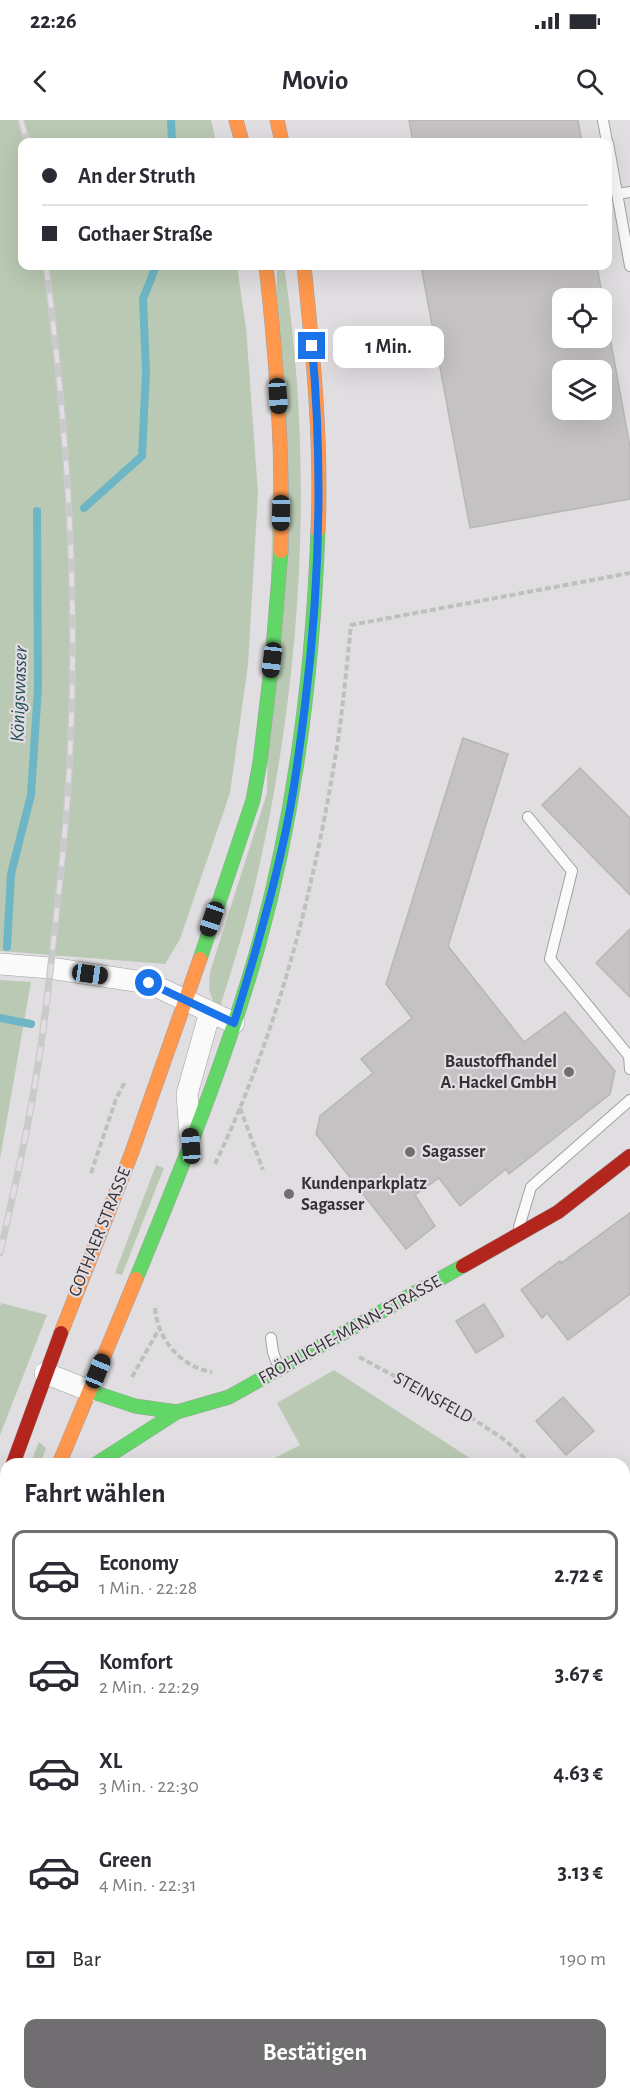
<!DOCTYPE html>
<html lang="de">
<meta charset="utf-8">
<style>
body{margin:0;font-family:"Alegreya Sans",sans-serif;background:#f7f7f7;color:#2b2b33;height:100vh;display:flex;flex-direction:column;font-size:22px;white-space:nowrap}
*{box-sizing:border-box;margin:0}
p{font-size:20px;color:#7c7c81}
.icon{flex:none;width:33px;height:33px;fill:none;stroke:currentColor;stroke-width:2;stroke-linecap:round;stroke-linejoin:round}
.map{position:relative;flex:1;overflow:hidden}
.side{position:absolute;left:0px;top:1338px;width:630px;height:642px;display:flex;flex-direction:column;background:#fff;border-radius:18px 18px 0 0;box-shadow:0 6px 24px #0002}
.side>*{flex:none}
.top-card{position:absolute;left:18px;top:18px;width:594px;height:132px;border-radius:12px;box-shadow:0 6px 24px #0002;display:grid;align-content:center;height:132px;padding:0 24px;background:#fff}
.tools{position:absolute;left:552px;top:168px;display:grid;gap:12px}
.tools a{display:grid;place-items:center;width:60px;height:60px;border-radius:12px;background:#fff;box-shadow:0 6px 24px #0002;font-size:30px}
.end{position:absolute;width:27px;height:27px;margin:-14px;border:8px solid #1a73e8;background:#fff;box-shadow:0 0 0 3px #fff}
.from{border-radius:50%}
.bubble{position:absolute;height:42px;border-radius:12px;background:#fff;box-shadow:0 6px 24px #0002;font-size:20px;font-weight:700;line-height:42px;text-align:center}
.car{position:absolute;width:18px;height:36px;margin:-18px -9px;border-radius:8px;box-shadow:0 0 4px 2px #0007;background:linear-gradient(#222 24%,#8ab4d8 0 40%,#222 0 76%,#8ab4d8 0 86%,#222 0)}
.top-card b{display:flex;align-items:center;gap:21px;height:57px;font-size:22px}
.top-card b+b{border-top:2px solid #e1e1e2}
.top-card i{width:15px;height:15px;background:#2b2b33}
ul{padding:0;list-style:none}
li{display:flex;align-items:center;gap:18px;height:90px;margin:0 12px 9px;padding:0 12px;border:3px solid transparent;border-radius:12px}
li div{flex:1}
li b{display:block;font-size:22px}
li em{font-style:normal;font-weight:700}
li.selected{border-color:#706e70}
li>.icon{width:54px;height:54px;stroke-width:1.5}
h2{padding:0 24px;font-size:27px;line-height:72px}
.pay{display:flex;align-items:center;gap:15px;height:66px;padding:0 24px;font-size:22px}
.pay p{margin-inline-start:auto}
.button{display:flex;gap:12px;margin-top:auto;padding:12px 24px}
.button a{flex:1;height:69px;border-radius:12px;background:#706e70;color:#fff;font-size:24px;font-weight:700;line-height:69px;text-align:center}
.status{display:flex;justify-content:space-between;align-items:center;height:42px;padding:0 30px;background:#fff;direction:ltr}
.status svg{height:16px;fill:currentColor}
header{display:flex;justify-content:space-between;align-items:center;height:78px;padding:0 24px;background:#fff;font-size:27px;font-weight:700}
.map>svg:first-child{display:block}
</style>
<div class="status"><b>22:26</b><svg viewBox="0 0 49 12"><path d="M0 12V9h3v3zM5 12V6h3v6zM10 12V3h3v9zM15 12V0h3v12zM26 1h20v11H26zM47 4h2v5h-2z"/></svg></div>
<header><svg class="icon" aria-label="back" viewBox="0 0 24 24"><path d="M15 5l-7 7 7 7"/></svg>Movio<svg class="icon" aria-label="search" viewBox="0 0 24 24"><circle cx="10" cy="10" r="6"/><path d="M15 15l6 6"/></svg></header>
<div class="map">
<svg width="630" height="1980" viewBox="0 0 630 1980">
<rect width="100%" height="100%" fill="#e1dee2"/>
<!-- green -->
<path fill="#bac9b3" d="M0 0H211L216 22H22V146H237L246 208 258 373 248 545 230 673 180 819 165 844 0 831Z
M277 146H284C316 357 301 575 251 782 242 817 231 852 220 887L215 886 209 870 210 852 267 673Z
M0 860 31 862 0 1039Z
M156 1045 164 1048 122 1155 115 1153Z
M1 1183 47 1195 0 1315V1187Z
M334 1250 479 1344H263L300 1325 277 1283Z
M39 1322 46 1328 40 1344H30Z
M6 1400V1429L0 1444V1416Z
M624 1442 630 1446V1666L624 1663Z
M6 1572V1974H211L214 1980H0V1588Z"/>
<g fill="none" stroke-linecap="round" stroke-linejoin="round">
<!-- stream -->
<path stroke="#6eb6c5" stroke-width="8" d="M171 0 172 22
M84 388 142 336 146 251 143 179 156 146
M7 827 11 754 31 675 38 568 37 391
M0 898 31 904"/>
</g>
<!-- building -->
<path fill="#c5c2c4" stroke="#b7b5b6" stroke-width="1.5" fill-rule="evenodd" d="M409 0H578L582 22H413Z
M421 146H597L630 327V379L470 408ZM562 178H602V218H562ZM562 250H602V290H562Z
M463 618 508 634 448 826 524 922 565 892 615 951 610 974 509 1054 506 1049 460 1086 439 1058 415 1075 435 1106 406 1129 316 1014 320 996 373 953 361 939 412 898 386 864Z
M580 648 630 698V775L542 685Z
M630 809V877L596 843Z
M630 1093V1174L568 1220 547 1193 542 1198 521 1170 560 1141 561 1143Z
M484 1184 504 1216 476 1233 456 1201Z
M563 1277 594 1311 566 1335 536 1301Z"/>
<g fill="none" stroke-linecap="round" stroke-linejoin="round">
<!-- lane casing -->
<g stroke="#a19fa2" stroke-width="12">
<path id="lane" d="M603 0 607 22
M608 23 630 146
M617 74 630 72
M528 697 572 751 550 839 629 936 630 949
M519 1107 531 1067 630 980
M271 1218 273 1232 278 1246"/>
</g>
<!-- street casing -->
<g stroke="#a19fa2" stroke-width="22">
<path id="street" d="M0 844 50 848 149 863 234 903
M190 1014 187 974 210 892
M45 1253 90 1271
M624 1418 630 1419"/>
</g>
<!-- fast casing -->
<g stroke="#a19fa2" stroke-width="15">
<path id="fast" d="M200 839 253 680 260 642 272 540 281 431
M136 1159C181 1050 226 940 258 827 296 690 313 551 318 410
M90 1271 135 1286 177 1292 229 1277 463 1146
M96 1344 177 1292
M0 1381 6 1364
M0 1490 6 1474"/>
</g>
<!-- slow casing -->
<g stroke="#a19fa2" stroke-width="15">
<path id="slow" d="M236 0 242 22
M277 0 282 22
M266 146C277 241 283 335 281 431
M304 146C313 233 322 322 318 410
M61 1213 132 1032 200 839
M59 1344 136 1159"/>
</g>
<!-- jam casing -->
<g stroke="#a19fa2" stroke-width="15">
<path id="jam" d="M463 1146 558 1092 630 1036
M13 1344 61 1213"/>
</g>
<!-- path -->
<path stroke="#c0bfc0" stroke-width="4" stroke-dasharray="6 3" stroke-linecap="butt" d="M240 988 263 1050
M215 1044C275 919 311 782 334 645 342 599 346 552 351 505L630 453
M91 1053 116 979 125 962
M155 1188C157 1219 181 1247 212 1252
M359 1237 467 1295 505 1320 531 1344
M132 1257 159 1209
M0 1568 6 1556"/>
<!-- lane -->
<use href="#lane" stroke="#fafafb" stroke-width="10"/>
<!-- street -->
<use href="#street" stroke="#fafafb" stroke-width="21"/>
<!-- fast -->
<use href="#fast" stroke="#63d668" stroke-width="14"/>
<!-- slow -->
<use href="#slow" stroke="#ff974d" stroke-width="14"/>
<!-- jam -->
<use href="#jam" stroke="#b3261e" stroke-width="14"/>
<!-- rail casing -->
<g stroke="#cacaca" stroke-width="7">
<path id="rail" d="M21 0 27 22
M0 1133C15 1067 30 1000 40 932 47 885 52 836 57 788 64 729 69 669 71 609 77 455 66 299 46 146"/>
</g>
<!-- rail -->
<use href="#rail" stroke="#e2dde3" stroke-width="4.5" stroke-dasharray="14" stroke-linecap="butt"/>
</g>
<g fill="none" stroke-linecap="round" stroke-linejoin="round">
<!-- route -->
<path stroke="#1a73e8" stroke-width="8" d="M149 863 234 903C252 845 269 787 282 728 293 681 299 633 305 585 320 464 323 347 312 226"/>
</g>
<!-- markers -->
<g fill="#706e70" stroke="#e2dde3" stroke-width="2">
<circle cx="569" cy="952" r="6"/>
<circle cx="410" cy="1032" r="6"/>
<circle cx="289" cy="1074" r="6"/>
</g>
<g text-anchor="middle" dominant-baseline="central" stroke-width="4.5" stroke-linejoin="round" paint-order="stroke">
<!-- poi labels -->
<g font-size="18" font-weight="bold" fill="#333133" stroke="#e2dde3" text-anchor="start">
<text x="557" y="942" text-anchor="end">Baustoffhandel<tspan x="557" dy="21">A. Hackel GmbH</tspan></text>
<text x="422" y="1032">Sagasser</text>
<text x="301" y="1064">Kundenparkplatz<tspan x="301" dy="21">Sagasser</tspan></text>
</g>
<!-- street labels -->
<g font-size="18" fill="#333133" stroke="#e2dde3">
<text transform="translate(100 1112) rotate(-68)">GOTHAER STRASSE</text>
<text transform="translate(350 1210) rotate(-29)">FRÖHLICHE-MANN-STRASSE</text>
<text transform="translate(433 1278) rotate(29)">STEINSFELD</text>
</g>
<!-- water labels -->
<g font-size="20" font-style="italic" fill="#235058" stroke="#e2dde3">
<text transform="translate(19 574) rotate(-88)">Königswasser</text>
</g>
</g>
</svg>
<div class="tools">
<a><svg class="icon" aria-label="locate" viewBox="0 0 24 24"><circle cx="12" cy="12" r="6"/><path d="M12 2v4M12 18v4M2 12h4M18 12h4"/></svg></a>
<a><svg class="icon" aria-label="layers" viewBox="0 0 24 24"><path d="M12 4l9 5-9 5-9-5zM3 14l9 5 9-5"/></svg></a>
</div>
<i class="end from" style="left:149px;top:863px"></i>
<i class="end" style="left:312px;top:226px"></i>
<div class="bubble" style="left:333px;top:206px;width:111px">1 Min.</div>
<i class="car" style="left:278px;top:276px;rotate:176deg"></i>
<i class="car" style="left:281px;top:393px;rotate:181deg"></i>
<i class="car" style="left:272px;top:540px;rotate:187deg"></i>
<i class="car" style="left:212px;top:799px;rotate:199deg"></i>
<i class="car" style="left:90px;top:854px;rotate:98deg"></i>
<i class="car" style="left:191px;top:1026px;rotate:356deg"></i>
<i class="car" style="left:98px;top:1251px;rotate:22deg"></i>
<div class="top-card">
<b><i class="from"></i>An der Struth</b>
<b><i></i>Gothaer Straße</b>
</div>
<section class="side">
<h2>Fahrt wählen</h2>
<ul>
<li class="selected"><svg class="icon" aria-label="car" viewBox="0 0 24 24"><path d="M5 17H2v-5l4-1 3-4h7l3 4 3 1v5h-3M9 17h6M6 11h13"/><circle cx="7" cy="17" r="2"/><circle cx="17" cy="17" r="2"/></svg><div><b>Economy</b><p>1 Min. · 22:28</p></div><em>2.72 €</em></li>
<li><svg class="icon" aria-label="car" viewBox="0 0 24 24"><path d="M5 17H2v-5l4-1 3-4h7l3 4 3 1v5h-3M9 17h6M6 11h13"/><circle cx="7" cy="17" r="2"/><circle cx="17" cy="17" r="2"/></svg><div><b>Komfort</b><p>2 Min. · 22:29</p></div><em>3.67 €</em></li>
<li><svg class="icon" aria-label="car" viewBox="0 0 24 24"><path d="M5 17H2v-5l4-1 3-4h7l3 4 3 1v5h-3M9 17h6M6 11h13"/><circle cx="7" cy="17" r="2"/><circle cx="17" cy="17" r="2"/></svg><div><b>XL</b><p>3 Min. · 22:30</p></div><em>4.63 €</em></li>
<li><svg class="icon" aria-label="car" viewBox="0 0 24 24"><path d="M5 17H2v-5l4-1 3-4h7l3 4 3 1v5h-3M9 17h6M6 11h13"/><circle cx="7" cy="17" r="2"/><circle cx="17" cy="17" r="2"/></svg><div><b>Green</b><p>4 Min. · 22:31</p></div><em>3.13 €</em></li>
</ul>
<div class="pay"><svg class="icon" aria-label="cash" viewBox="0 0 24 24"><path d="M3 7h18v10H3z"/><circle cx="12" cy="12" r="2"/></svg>Bar<p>190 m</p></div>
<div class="button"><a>Bestätigen</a></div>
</section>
</div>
